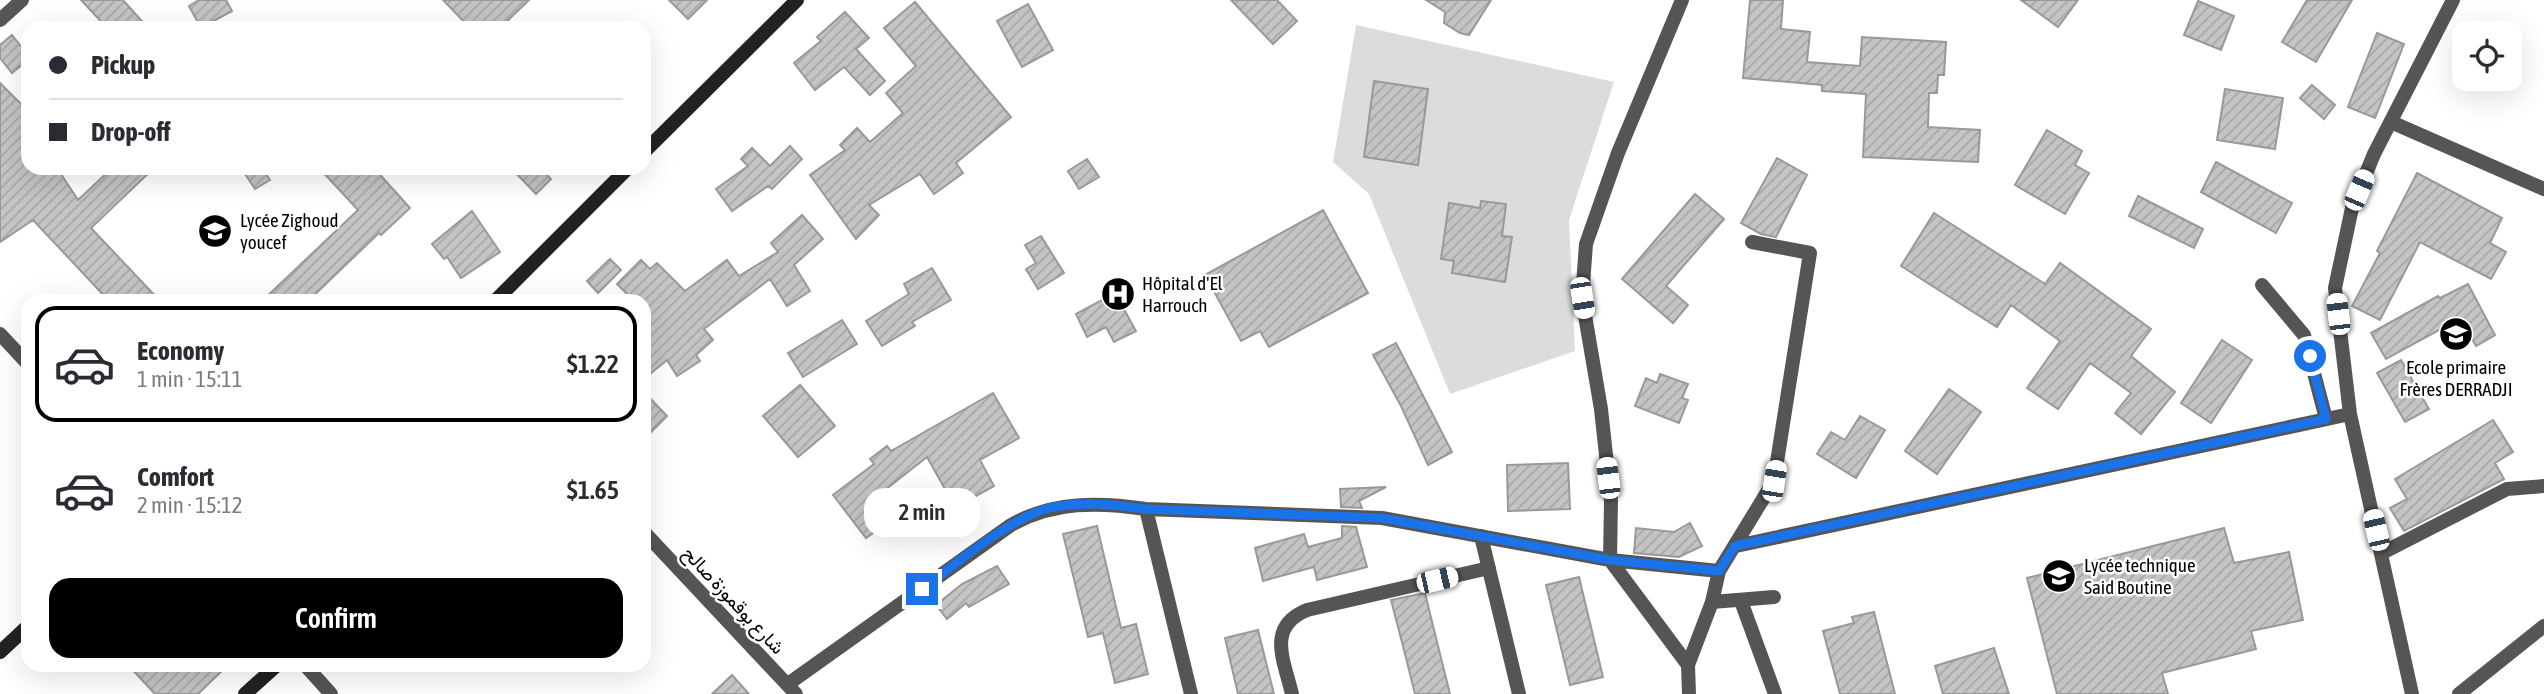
<!DOCTYPE html>
<meta charset="utf-8">
<style>
body{margin:0;font-family:"Asap Condensed",Vazirmatn,sans-serif;background:#f7f7f7;color:#2b2b33;height:100vh;display:flex;flex-direction:column;font-size:26px;white-space:nowrap}
*{box-sizing:border-box;margin:0}
p{font-size:23px;color:#7c7c81}
.icon{flex:none;width:38px;height:38px;fill:none;stroke:currentColor;stroke-width:2;stroke-linecap:round;stroke-linejoin:round}
.map{position:relative;flex:1;overflow:hidden}
.details{position:absolute;left:21px;top:294px;width:630px;height:378px;display:flex;flex-direction:column;background:#fff;border-radius:21px;box-shadow:0 7px 28px #0002}
.details>*{flex:none}
.top-card{position:absolute;left:21px;top:21px;width:630px;height:154px;border-radius:21px;box-shadow:0 7px 28px #0002;display:grid;align-content:center;height:154px;padding:0 28px;background:#fff}
.buttons{position:absolute;left:2452px;top:21px;display:grid;gap:14px}
.buttons a{display:grid;place-items:center;width:70px;height:70px;border-radius:14px;background:#fff;box-shadow:0 7px 28px #0002;font-size:35px}
.end{position:absolute;width:32px;height:32px;margin:-16px;border:9px solid #1a73e8;background:#fff;box-shadow:0 0 0 4px #fff}
.from{border-radius:50%}
.bubble{position:absolute;height:49px;border-radius:21px;background:#fff;box-shadow:0 7px 28px #0002;font-size:23px;font-weight:600;line-height:49px;text-align:center}
.car{position:absolute;width:21px;height:42px;margin:-21px -10px;border-radius:9px;box-shadow:0 0 5px 2px #0007;background:linear-gradient(#fff 24%,#345 0 40%,#fff 0 76%,#345 0 86%,#fff 0)}
.top-card b{display:flex;align-items:center;gap:24px;height:66px;font-size:26px}
.top-card b+b{border-top:2px solid #e1e1e2}
.top-card i{width:18px;height:18px;background:#2b2b33}
ul{padding:12px 0 0;list-style:none}
li{display:flex;align-items:center;gap:21px;height:116px;margin:0 14px 10px;padding:0 14px;border:4px solid transparent;border-radius:21px}
li div{flex:1}
li b{display:block;font-size:26px}
li em{font-style:normal;font-weight:600}
li.selected{border-color:#000}
li>.icon{width:63px;height:63px;stroke-width:1.5}
.action{display:flex;gap:14px;margin-top:auto;padding:14px 28px}
.action a{flex:1;height:80px;border-radius:21px;background:#000;color:#fff;font-size:28px;font-weight:600;line-height:80px;text-align:center}
.map>svg:first-child{display:block}
</style>
<div class="map">
<svg width="2544" height="694" viewBox="0 0 2544 694">
<defs>
<pattern id="building-hatch" width="6" height="6" patternUnits="userSpaceOnUse" patternTransform="scale(1.75)"><rect width="6" height="6" fill="#c4c4c4"/><path d="M-1 1l2-2M0 6l6-6M5 7l2-2" fill="none" stroke="#a7a7a7"/></pattern>
</defs>
<rect width="100%" height="100%" fill="#fff"/>
<!-- green -->
<path fill="#dcdcdc" d="M1356 25 1614 82 1569 220 1575 351 1450 394 1369 194 1333 162Z"/>
<!-- building -->
<path fill="url(#building-hatch)" stroke="#999" stroke-width="2" d="M81 0H123L148 28H107Z
M199 0H226L232 11 201 28 189 6Z
M443 0H529L500 28H470Z
M669 0H707L688 19Z
M1231 0H1277L1297 21 1273 44Z
M1426 0H1491L1469 35 1460 33 1444 23 1445 12Z
M1750 0H1783L1781 29 1810 32 1807 62 1860 66 1862 37 1946 42 1944 75H1938L1937 93H1929L1928 127 1980 130 1978 162 1863 157 1866 94 1822 91V85L1743 78Z
M2021 0H2078L2058 27Z
M2307 0H2352L2316 62 2282 42Z
M2198 1 2234 16 2221 50 2184 35Z
M915 2 1011 117 956 163 963 173 934 194 920 174 869 205 879 215 856 239 810 175 845 150 840 145 857 128 870 142 903 113 886 93 916 66 884 28Z
M1028 4 1053 50 1022 67 997 21Z
M845 12 869 38 856 49 885 81 870 95 844 67 815 90 794 63 821 41 817 37Z
M2377 33 2404 44 2375 118 2348 107Z
M12 35 28 55V60L12 73 0 58V45Z
M1374 81 1428 89 1418 165 1364 157Z
M0 83 28 111V168H57L78 200 112 168H154L91 228 160 301H109L33 220 0 242Z
M2312 85 2335 105 2324 119 2300 98Z
M2225 89 2283 98 2275 149 2217 140Z
M2047 130 2082 151 2075 165 2089 173 2065 214 2015 185Z
M790 146 802 159 772 189 768 186 732 211 716 189 748 166 741 159 752 148 770 166Z
M1777 158 1807 175 1776 237 1761 234 1741 223Z
M1087 159 1099 177 1079 189 1068 171Z
M2216 162 2292 203 2276 233 2201 192Z
M241 168H262L270 180 255 189Z
M319 168H374L410 208 381 235 379 233 308 301H262L358 210Z
M511 168H540L551 179 536 194Z
M2417 173 2502 218 2490 243 2506 252 2491 279 2420 242 2380 320 2352 306 2380 253 2377 251Z
M1695 194 1724 219 1666 286 1688 305 1673 323 1622 279Z
M2138 196 2203 229 2194 248 2129 216Z
M1481 201 1506 204 1502 236 1512 237 1505 282 1452 273 1454 261 1441 259 1449 203 1480 208Z
M1323 210 1368 293 1269 347 1260 331 1241 341 1205 275Z
M472 211 500 252 461 278 447 257 444 259 432 244Z
M1934 213 2045 284 2060 263 2151 329 2131 356 2175 392 2141 434 2115 413 2131 393 2090 363 2058 409 2027 388 2060 341 2011 305 1997 327 1901 266Z
M802 215 823 239 794 265 810 291 787 306 770 279 704 329 713 340 696 355 700 361 677 376 667 360 644 379V301H634L617 284 641 260 650 269 657 263 685 291 727 260 739 276 778 252 771 243Z
M1041 236 1064 273 1038 289 1026 269 1036 263 1025 245Z
M610 259 621 270 598 293 587 281Z
M932 268 951 300 912 322 915 326 882 346 866 321 909 294 904 284Z
M2468 284 2495 335 2476 346 2461 318 2386 359 2371 333 2438 296 2440 298Z
M1115 293 1136 331 1114 342 1106 327 1087 337 1076 314Z
M842 320 857 344 803 377 788 353Z
M2222 340 2252 360 2211 423 2181 403Z
M1396 343 1452 452 1428 465 1401 406 1373 355Z
M2401 360 2429 409 2405 422 2377 373Z
M1660 374 1688 384 1682 398 1688 400 1679 423 1635 406 1646 378 1657 383Z
M800 385 835 426 798 457 763 416Z
M1949 389 1981 412 1937 474 1905 451Z
M644 392 667 416 644 439Z
M993 393 1019 438 980 460 994 486 972 498 977 506 941 525 930 504 946 496 943 490 945 489 927 457 885 490 888 495 874 505 887 523 866 538 833 495 874 464 870 459 887 446 891 451Z
M1860 416 1885 430 1856 478 1817 454 1831 432 1845 440Z
M2493 420 2513 452 2495 463 2504 479 2404 531 2390 508 2407 499 2395 479Z
M1568 463 1570 509 1508 511 1507 465Z
M1386 487 1359 501 1362 508 1341 507 1340 489Z
M1690 523 1702 546 1679 557 1634 553 1636 528 1674 532Z
M1097 526 1121 628 1136 624 1148 674 1115 683 1103 633 1088 637 1063 534Z
M1342 526 1356 527 1367 567 1317 580 1314 567 1263 581 1255 548 1304 534 1308 547 1342 538Z
M2224 528 2234 563 2289 552 2303 620 2251 631 2256 649 2162 673 2168 694H2057L2027 578Z
M997 566 1009 584 969 607 966 603 947 619 936 605 962 584Z
M1579 577 1603 677 1570 685 1546 585Z
M1425 593 1437 642 1450 694H1415L1404 650 1391 600Z
M1874 612 1895 694H1840L1823 631 1854 623 1852 617Z
M1258 630 1274 694H1238L1225 638Z
M1994 648 2009 694H1943L1935 666Z
M128 665H228L198 694H155Z
M732 675 749 694H712Z"/>
<g fill="none" stroke-linecap="round" stroke-linejoin="round">
<!-- street -->
<path stroke="#555" stroke-width="14" d="M1682 0 1618 153 1586 244 1582 298 1601 409 1611 501 1610 560 1688 665
M0 20 22 0
M2391 122 2544 189
M2262 285 2304 335 2326 419
M0 334 28 364
M1146 509 1191 694
M644 532 796 694
M1481 536 1519 694
M1736 546 2350 414
M2382 553 2507 489 2544 486
M1741 601 1775 694
M1712 602 1774 597
M305 665 331 694
M788 684 1011 525C1053 501 1099 502 1146 509L1382 518 1610 560 1719 571
M1292 694C1284 660 1266 627 1307 610L1489 568
M1689 694 1688 665 1712 602 1719 571 1774 481 1810 253 1752 242
M2412 694 2350 414 2335 288 2352 208 2374 154 2453 0
M2459 694 2544 626"/>
<!-- secondary -->
<path stroke="#222" stroke-width="14" d="M644 152 797 0
M495 301 628 168
M0 652 28 626
M245 694 277 665"/>
</g>
<g fill="none" stroke-linecap="round" stroke-linejoin="round">
<!-- route -->
<path stroke="#1a73e8" stroke-width="9" d="M922 589C956 564 1014 514 1054 507 1084 501 1116 505 1146 509L1382 518 1610 560 1719 571 1735 546 2326 419 2310 356"/>
</g>
<!-- icons -->
<defs>
<g id="school-disc" transform="scale(1.75)"><circle r="9.5" fill="#000" stroke="#fff"/><path d="M0-5L7-2L0 1L-7-2ZM-4 1L0 2.5L4 1V4Q0 6-4 4Z" fill="#fff"/></g>
<g id="hospital-disc" transform="scale(1.75)"><circle r="9.5" fill="#000" stroke="#fff"/><path d="M-5-5h3v3.5h4V-5h3V5h-3V1.5h-4V5h-3Z" fill="#fff"/></g>
</defs>
<g fill-rule="evenodd">
<use href="#school-disc" x="215" y="231"/>
<use href="#hospital-disc" x="1118" y="294"/>
<use href="#school-disc" x="2456" y="334"/>
<use href="#school-disc" x="2059" y="576"/>
</g>
<g text-anchor="middle" dominant-baseline="central" stroke-width="5" stroke-linejoin="round" paint-order="stroke">
<!-- poi labels -->
<g font-size="19" fill="#000" stroke="#fff" text-anchor="start">
<text x="240" y="220">Lycée Zighoud<tspan x="240" dy="22">youcef</tspan></text>
<text x="1142" y="283">Hôpital d'El<tspan x="1142" dy="22">Harrouch</tspan></text>
<text x="2456" y="367" text-anchor="middle">Ecole primaire<tspan x="2456" dy="22">Frères DERRADJI</tspan></text>
<text x="2084" y="565">Lycée technique<tspan x="2084" dy="22">Said Boutine</tspan></text>
</g>
<!-- street labels -->
<g font-size="19" fill="#000" stroke="#fff">
<text transform="translate(734 600) rotate(47)">شارع بوقموزة صالح</text>
</g>
</g>
</svg>
<div class="buttons">
<a><svg class="icon" aria-label="locate" viewBox="0 0 24 24"><circle cx="12" cy="12" r="6"/><path d="M12 2v4M12 18v4M2 12h4M18 12h4"/></svg></a>
</div>
<i class="end from" style="left:2310px;top:356px"></i>
<i class="end" style="left:922px;top:589px"></i>
<div class="bubble" style="left:864px;top:488px;width:116px">2 min</div>
<i class="car" style="left:2359px;top:190px;rotate:23deg"></i>
<i class="car" style="left:1582px;top:298px;rotate:171deg"></i>
<i class="car" style="left:2338px;top:314px;rotate:353deg"></i>
<i class="car" style="left:1608px;top:478px;rotate:353deg"></i>
<i class="car" style="left:1774px;top:481px;rotate:9deg"></i>
<i class="car" style="left:2376px;top:530px;rotate:347deg"></i>
<i class="car" style="left:1437px;top:580px;rotate:77deg"></i>
<div class="top-card">
<b><i class="from"></i>Pickup</b>
<b><i></i>Drop-off</b>
</div>
<section class="details">
<ul>
<li class="selected"><svg class="icon" aria-label="car" viewBox="0 0 24 24"><path d="M5 17H2v-5l4-1 3-4h7l3 4 3 1v5h-3M9 17h6M6 11h13"/><circle cx="7" cy="17" r="2"/><circle cx="17" cy="17" r="2"/></svg><div><b>Economy</b><p>1 min · 15:11</p></div><em>$1.22</em></li>
<li><svg class="icon" aria-label="car" viewBox="0 0 24 24"><path d="M5 17H2v-5l4-1 3-4h7l3 4 3 1v5h-3M9 17h6M6 11h13"/><circle cx="7" cy="17" r="2"/><circle cx="17" cy="17" r="2"/></svg><div><b>Comfort</b><p>2 min · 15:12</p></div><em>$1.65</em></li>
</ul>
<div class="action"><a>Confirm</a></div>
</section>
</div>
